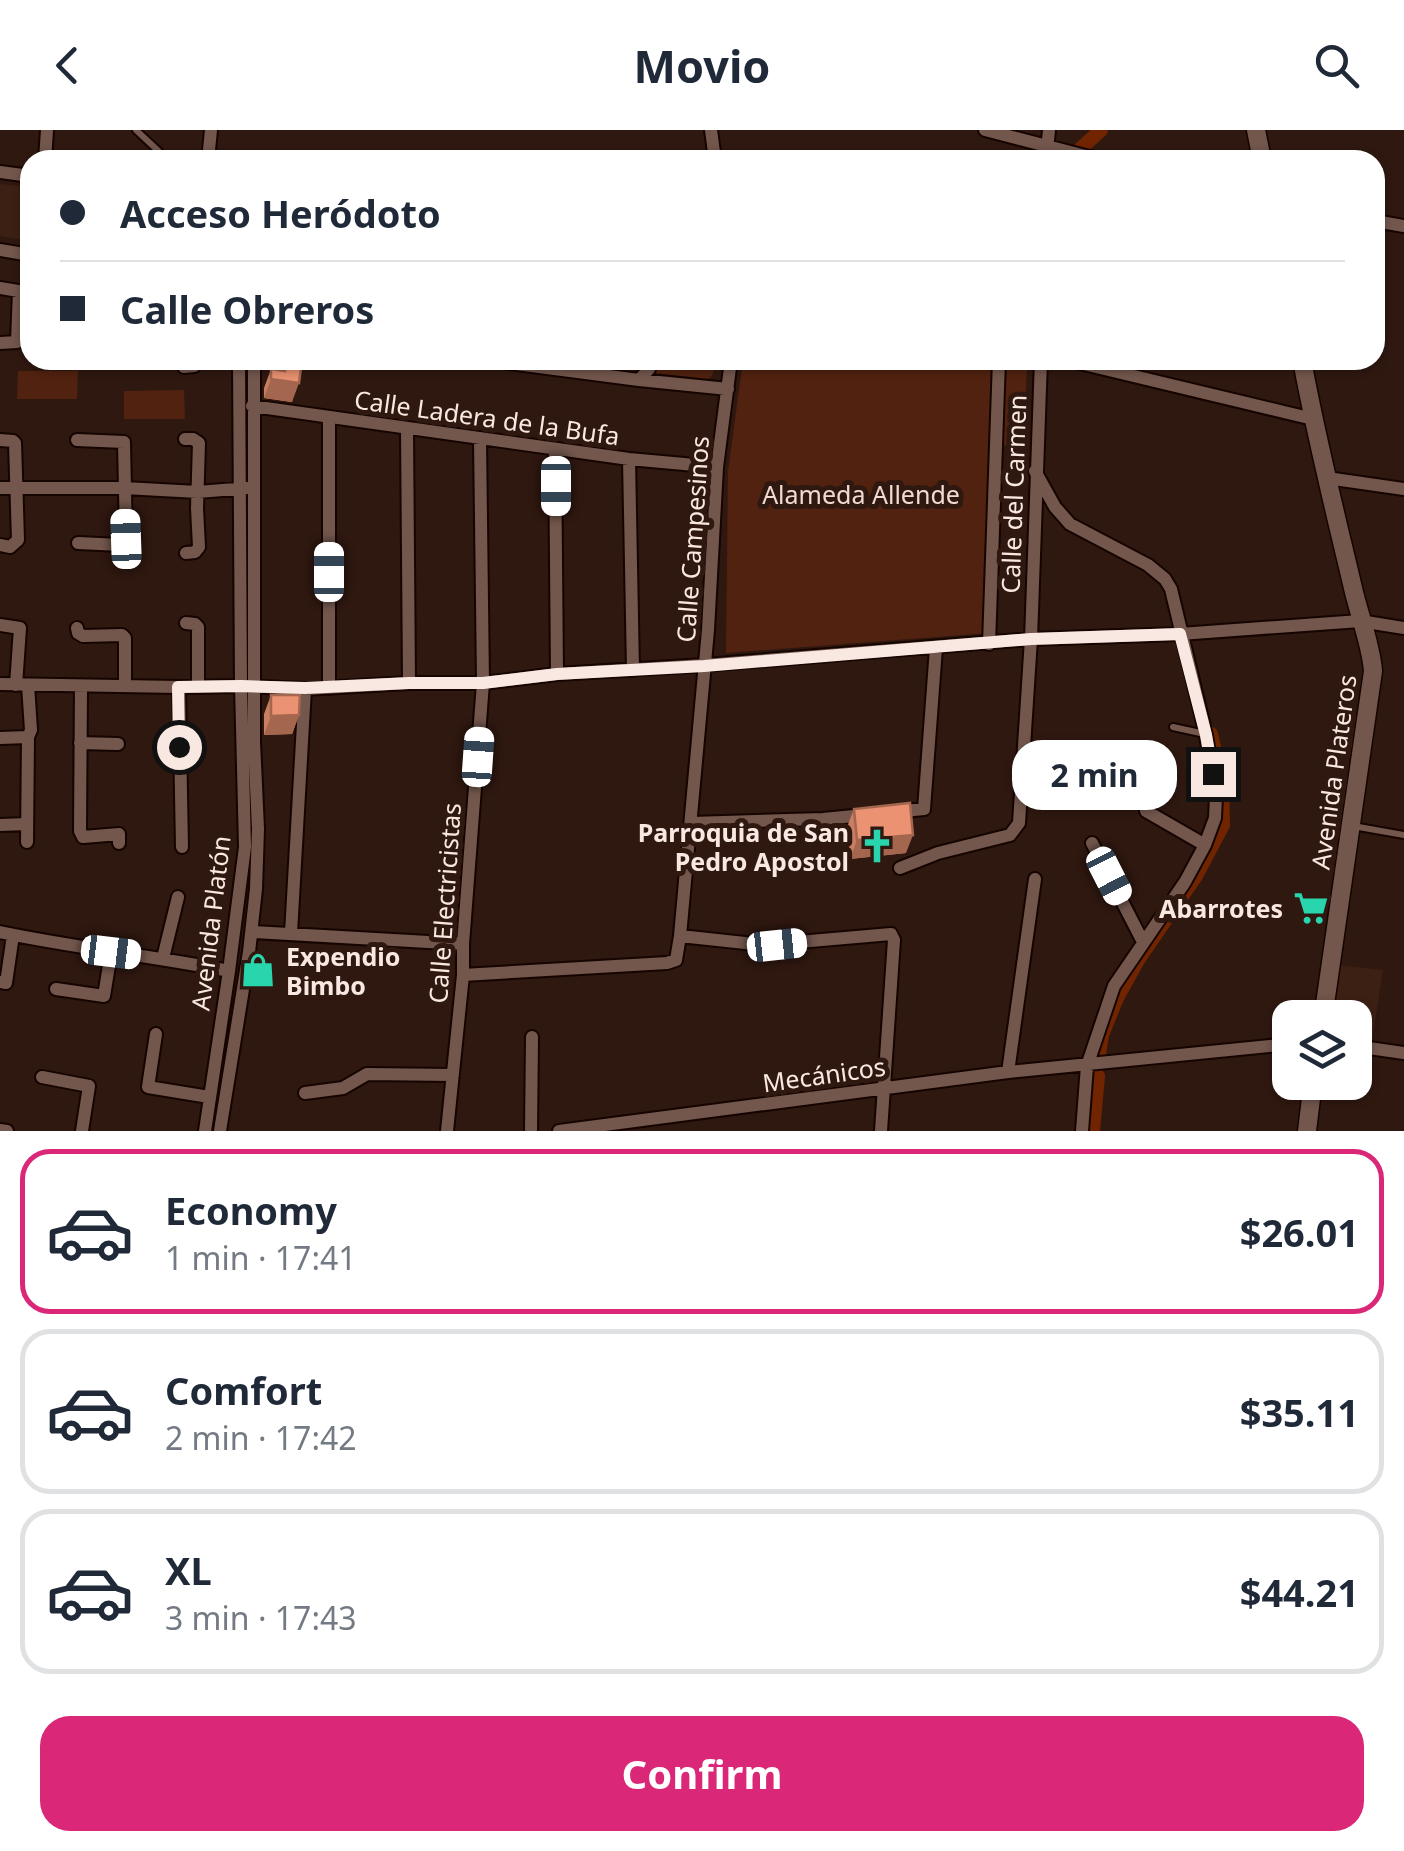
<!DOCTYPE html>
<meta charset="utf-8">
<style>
body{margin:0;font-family:"Noto Sans",sans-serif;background:#f6f6f7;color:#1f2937;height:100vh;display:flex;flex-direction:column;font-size:38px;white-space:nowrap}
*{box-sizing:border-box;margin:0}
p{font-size:32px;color:#747a83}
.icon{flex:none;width:55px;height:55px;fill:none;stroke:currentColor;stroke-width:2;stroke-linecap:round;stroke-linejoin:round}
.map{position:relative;height:1001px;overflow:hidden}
.panel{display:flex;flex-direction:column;background:#fff;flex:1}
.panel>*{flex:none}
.banner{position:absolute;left:20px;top:20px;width:1365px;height:220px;border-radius:30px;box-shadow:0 2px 8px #0004;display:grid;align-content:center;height:220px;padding:0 40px;background:#fff}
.controls{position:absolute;left:1272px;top:870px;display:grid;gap:20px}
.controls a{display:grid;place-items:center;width:100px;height:100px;border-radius:20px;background:#fff;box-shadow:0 2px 8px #0004;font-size:50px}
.end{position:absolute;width:45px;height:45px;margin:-22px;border:12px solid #f9e8e2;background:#111;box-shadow:0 0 0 5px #111}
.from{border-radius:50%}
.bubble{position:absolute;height:70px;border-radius:30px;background:#fff;box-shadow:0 2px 8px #0004;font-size:32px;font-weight:700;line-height:70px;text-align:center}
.car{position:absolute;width:30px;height:60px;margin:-30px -15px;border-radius:12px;box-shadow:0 0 8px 2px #0007;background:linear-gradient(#fff 24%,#345 0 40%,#fff 0 76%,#345 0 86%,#fff 0)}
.banner b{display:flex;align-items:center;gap:35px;height:95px;font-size:38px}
.banner b+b{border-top:2px solid #e0e1e3}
.banner i{width:25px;height:25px;background:#1f2937}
ul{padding:18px 0 0;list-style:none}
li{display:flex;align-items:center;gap:30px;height:165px;margin:0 20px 15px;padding:0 20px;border:5px solid #e0e1e3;border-radius:30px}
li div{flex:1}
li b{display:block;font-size:38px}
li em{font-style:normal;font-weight:700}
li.active{border-color:#db2777}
li>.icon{width:90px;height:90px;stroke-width:1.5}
.primary-button{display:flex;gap:20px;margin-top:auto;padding:20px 40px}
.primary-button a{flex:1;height:115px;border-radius:30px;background:#db2777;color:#fff;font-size:40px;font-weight:700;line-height:115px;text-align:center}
header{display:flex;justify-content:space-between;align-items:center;height:130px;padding:0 40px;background:#fff;font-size:45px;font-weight:700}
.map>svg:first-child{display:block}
</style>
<header><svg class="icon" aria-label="back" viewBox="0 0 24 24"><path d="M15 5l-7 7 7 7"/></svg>Movio<svg class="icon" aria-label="search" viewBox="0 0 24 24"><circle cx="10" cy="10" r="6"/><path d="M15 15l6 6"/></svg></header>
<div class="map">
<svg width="1404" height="1001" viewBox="0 0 1404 1001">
<rect width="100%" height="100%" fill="#2f1810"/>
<!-- built -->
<path fill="#3d2014" d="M0 54 30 57V111L0 106Z
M1336 835 1383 840 1372 912 1355 911V888H1328Z"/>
<!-- green -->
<path fill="#51220f" d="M663 230H709L714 240 712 246 708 249 655 243Z
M743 230H999L1000 233 1027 234 1024 316 997 315 989 503 726 523 728 342Z
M18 241H78L77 269H17Z
M184 260 185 289H124V261Z"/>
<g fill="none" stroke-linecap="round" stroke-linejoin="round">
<!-- canal -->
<path stroke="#712400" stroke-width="14" d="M1068 30 1101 0
M1099 924 1102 905 1117 868 1138 830 1196 746 1223 695 1222 651 1211 604
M1093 1001 1098 946"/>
<!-- lane casing -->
<g stroke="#160400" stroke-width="10">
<path id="lane" d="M136 0 168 30
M1173 597 1205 604
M1022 669H1098
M1353 696 1404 705"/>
</g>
<!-- street casing -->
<g stroke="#160400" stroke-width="16">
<path id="street" d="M711 0 715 30
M985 0 1101 30
M45 30 47 0
M208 30 211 0
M1046 30 1049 0
M0 42 30 46
M1375 91 1404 96
M0 120 30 125
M0 158 30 163
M0 213 17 212 19 161
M486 230 639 250 728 259
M1067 230 1313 289
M184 237 194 236 195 230
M639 250 649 239 650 230
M252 276 629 329 717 337
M329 287V558
M407 298 409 553
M185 309H193L199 313 197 378 199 417 195 422 186 423
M0 310 13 311 15 313 18 410 10 417 0 415
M77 310 124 312 126 409 121 415 78 413
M555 319 557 544
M629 329 633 540
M1035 341 1055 377 1070 394 1148 435 1165 449 1171 459 1206 605 1216 666 1215 688 1205 715 1185 752 1114 856 1087 936 1082 1001
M1327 348 1404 359
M0 358H124L198 362 247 358
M186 493 195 494 198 497V557
M0 495 20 498 16 555
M77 498 78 503 83 506 122 505 125 508V556
M989 514 999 230
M0 554 179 557 241 556 305 559 409 553H483L557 544 704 535 1031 509 1180 504 1360 491 1404 498
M81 556 80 701 83 707 119 704V713
M179 557 182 717
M0 608 28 607
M80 613 118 614
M1146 681 1205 715
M894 682 924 679 936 518
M691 693 823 689 864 685
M0 695 27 694
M27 712 28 607 31 600 28 555
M1092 713 1143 812
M900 738 938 723 1010 705 1019 693 1031 509 1041 230
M0 802C76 818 153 826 229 841
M252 802 463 814
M291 803 305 559
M680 806 764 815 891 804 894 810 881 1001
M163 828 178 767
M463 845 667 833 676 830 680 806 708 500 717 337 731 230
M0 852 6 853 13 805
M56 859 104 866 111 823
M156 904 148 957 209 967
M1355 916 1404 923
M1008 942 1035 749
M42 947 89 956 82 1001
M305 963 343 958 367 944 453 945
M0 1000 7 1001
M205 1001 229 841 245 717 241 556 239 230
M220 1001 249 822 256 759 258 699 254 612V230
M447 1001 463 845V814L483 553 480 308
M531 1001 532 907
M559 1001 1008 942 1290 914"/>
</g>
<!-- secondary casing -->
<g stroke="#160400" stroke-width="21">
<path id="secondary" d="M1256 0 1262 30
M1302 230C1316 307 1335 382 1353 458 1359 485 1371 514 1373 541L1323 888
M1307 1001 1313 952"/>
</g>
<!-- lane -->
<use href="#lane" stroke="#73574d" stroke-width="6"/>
<!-- street -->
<use href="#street" stroke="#73574d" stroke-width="12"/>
<!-- secondary -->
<use href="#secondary" stroke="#73574d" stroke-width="18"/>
</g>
<!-- wall -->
<path fill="#c97e61" d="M264 230H302L292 272 264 268V258L271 239 279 240V232Z
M271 565 299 585 292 604 264 605V584Z
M854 679 906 723 850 729 847 697Z"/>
<!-- shaded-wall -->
<path fill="#a4664f" d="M271 249 299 253 292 272 264 268Z
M299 585 292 604 264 605 271 586Z
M913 705 906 723 850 729 857 710Z"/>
<!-- building -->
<path fill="#ea9271" stroke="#a4664f" stroke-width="2.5" d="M285 230H302L299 253 271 249V239L285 241Z
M271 565H300L299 585 271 586Z
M910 673 913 705 857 710 854 679Z"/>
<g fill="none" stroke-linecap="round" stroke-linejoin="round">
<!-- route -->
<path stroke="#f9e8e2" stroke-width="12" d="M179 617 178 557 241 556 305 558 409 553H483L557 544 704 536 1031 509 1180 504 1206 605 1213 644"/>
</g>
<!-- icons -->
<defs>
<g id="church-bare" transform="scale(2.7)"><path d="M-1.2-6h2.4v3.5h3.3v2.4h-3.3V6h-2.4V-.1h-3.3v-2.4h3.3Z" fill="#29d5ad" stroke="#2f1810" stroke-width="2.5" paint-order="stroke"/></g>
<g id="supermarket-bare" transform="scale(2.7)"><path d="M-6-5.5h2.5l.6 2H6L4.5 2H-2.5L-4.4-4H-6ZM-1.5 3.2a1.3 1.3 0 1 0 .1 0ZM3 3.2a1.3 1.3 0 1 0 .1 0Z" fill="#29d5ad" stroke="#2f1810" stroke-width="2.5" paint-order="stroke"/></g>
<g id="shop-bare" transform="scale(2.7)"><path d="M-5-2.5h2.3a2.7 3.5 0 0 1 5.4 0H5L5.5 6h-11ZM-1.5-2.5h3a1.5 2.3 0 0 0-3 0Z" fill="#29d5ad" stroke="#2f1810" stroke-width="2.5" paint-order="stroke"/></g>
</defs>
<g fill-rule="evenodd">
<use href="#church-bare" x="877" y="716"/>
<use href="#supermarket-bare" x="1311" y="778"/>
<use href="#shop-bare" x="258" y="840"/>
</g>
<g text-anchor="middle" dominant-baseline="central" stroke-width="10" stroke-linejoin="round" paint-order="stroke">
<!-- street labels -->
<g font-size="25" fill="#f9e8e2" stroke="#2f1810">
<text transform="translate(487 287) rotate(8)">Calle Ladera de la Bufa</text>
<text transform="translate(1013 364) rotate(-88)">Calle del Carmen</text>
<text transform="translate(692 409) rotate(-86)">Calle Campesinos</text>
<text transform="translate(1333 642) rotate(-82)">Avenida Plateros</text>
<text transform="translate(444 773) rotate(-86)">Calle Electricistas</text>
<text transform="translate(210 793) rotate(-83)">Avenida Platón</text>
<text transform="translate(824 944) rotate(-8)">Mecánicos</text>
</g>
<!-- park labels -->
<g font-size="25" fill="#f2dad2" stroke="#2f1810">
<text x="861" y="364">Alameda Allende</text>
</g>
<!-- poi labels -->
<g font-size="25" font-weight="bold" fill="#f9e8e2" stroke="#2f1810" text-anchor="end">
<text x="849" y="702">Parroquia de San<tspan x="849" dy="29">Pedro Apostol</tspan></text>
<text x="1283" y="778">Abarrotes</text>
<text x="286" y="826" text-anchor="start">Expendio<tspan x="286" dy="29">Bimbo</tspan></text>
</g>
</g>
</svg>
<div class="controls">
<a><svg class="icon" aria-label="layers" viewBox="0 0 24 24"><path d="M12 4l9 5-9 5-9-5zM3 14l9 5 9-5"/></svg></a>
</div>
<i class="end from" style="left:179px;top:617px"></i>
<i class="end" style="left:1213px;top:644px"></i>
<div class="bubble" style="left:1012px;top:610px;width:165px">2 min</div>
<i class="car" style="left:556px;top:356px;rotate:180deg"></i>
<i class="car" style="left:126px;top:409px;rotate:358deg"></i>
<i class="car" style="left:329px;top:442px;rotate:0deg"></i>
<i class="car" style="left:478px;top:627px;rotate:4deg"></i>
<i class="car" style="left:1109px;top:746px;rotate:153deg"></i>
<i class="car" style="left:777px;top:815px;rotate:84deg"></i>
<i class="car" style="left:111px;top:822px;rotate:97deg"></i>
<div class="banner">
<b><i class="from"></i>Acceso Heródoto</b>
<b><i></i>Calle Obreros</b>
</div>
</div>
<section class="panel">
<ul>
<li class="active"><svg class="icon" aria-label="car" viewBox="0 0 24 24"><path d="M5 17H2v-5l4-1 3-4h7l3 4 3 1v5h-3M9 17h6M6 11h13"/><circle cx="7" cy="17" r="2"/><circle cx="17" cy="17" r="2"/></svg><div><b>Economy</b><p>1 min · 17:41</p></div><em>$26.01</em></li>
<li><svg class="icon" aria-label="car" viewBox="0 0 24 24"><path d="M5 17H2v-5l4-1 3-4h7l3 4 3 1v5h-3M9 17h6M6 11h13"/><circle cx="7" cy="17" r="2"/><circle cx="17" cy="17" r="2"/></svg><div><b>Comfort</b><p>2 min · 17:42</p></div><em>$35.11</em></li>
<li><svg class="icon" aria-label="car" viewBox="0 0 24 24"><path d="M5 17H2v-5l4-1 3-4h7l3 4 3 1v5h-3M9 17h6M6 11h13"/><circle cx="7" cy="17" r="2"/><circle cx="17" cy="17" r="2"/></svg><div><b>XL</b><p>3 min · 17:43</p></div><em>$44.21</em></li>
</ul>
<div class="primary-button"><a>Confirm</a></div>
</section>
